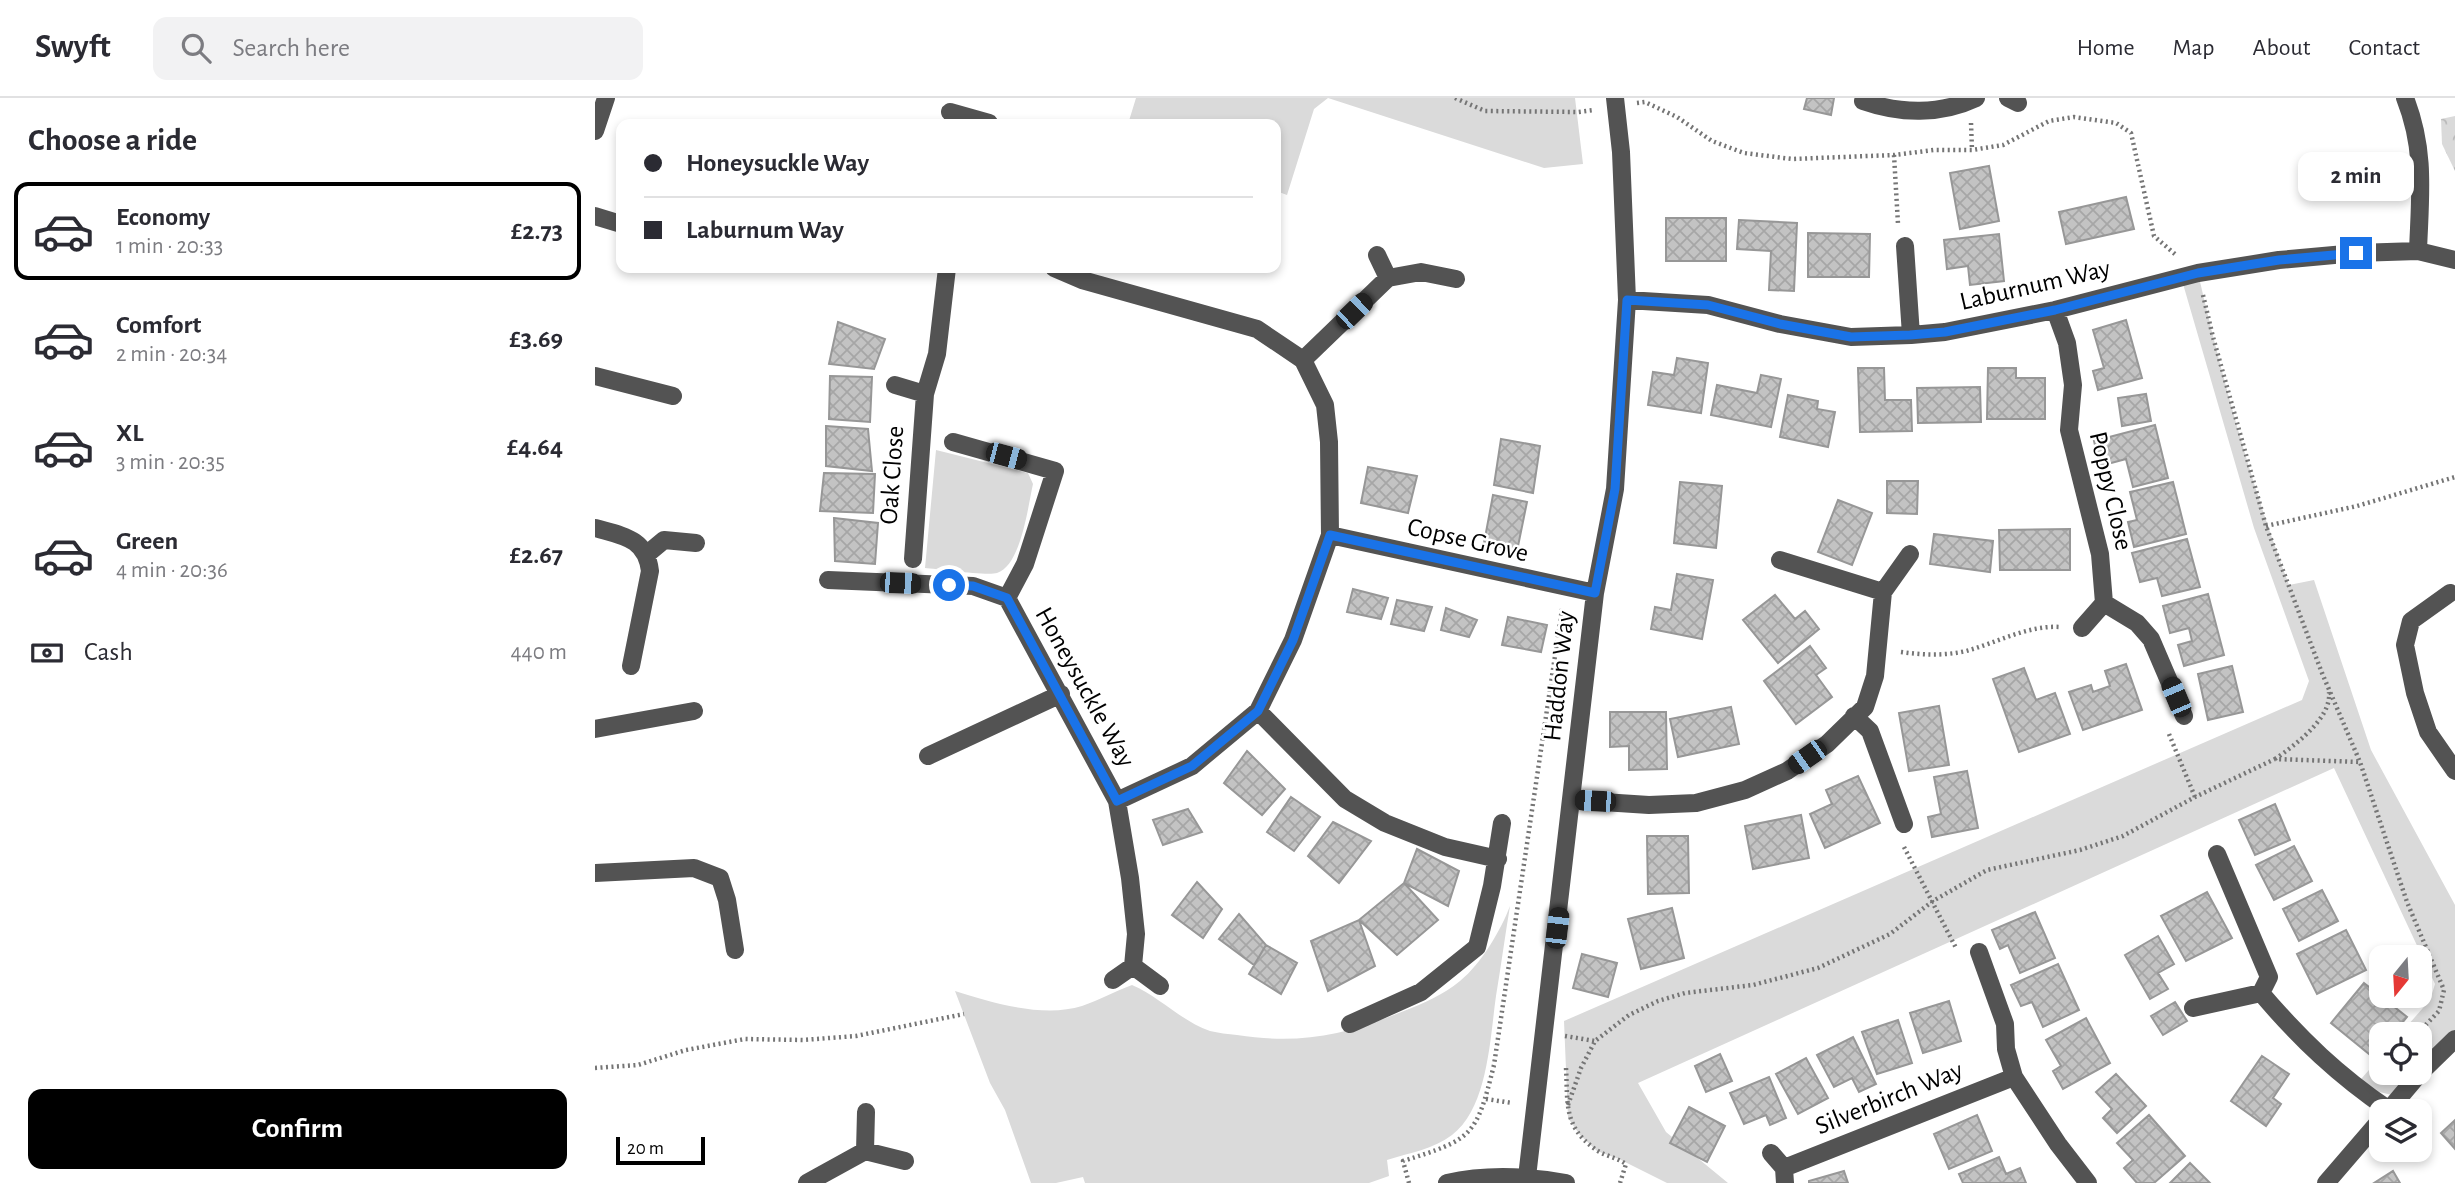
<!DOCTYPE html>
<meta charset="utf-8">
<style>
body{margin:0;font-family:"Alegreya Sans",sans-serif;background:#f2f2f3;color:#2b2b33;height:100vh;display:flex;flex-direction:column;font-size:26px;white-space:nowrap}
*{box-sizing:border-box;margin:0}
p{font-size:23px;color:#7c7c81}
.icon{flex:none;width:38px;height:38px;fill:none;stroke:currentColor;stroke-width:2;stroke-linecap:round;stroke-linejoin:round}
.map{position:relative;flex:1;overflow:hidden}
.sheet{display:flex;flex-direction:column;background:#fff;width:595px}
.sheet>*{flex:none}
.banner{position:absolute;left:21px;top:21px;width:665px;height:154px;border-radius:14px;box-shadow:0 4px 10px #0003;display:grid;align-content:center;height:154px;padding:0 28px;background:#fff}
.needle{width:46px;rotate:198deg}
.controls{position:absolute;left:1774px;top:847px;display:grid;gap:14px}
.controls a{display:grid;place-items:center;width:63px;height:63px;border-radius:14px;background:#fff;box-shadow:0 4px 10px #0003;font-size:35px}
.scale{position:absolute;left:21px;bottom:18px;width:89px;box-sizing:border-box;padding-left:7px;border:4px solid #000;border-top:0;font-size:19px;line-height:24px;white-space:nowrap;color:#000;-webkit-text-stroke:5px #fff;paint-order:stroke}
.end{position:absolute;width:32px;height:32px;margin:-16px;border:9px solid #1a73e8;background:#fff;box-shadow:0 0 0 4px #fff}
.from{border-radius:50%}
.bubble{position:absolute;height:49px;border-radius:14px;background:#fff;box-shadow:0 4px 10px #0003;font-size:23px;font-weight:700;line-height:49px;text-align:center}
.car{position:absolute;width:21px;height:42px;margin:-21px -10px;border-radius:9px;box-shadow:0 0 5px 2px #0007;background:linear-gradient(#222 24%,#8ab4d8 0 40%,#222 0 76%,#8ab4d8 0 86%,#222 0)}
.banner b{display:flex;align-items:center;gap:24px;height:66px;font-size:26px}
.banner b+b{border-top:2px solid #e1e1e2}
.banner i{width:18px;height:18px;background:#2b2b33}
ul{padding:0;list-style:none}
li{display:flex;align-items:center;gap:21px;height:98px;margin:0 14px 10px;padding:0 14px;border:4px solid transparent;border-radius:14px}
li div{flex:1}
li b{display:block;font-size:26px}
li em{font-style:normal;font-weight:700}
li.selected{border-color:#000}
li>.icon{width:63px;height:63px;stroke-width:1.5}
h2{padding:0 28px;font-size:32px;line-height:84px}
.pay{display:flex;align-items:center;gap:18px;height:77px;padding:0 28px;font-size:26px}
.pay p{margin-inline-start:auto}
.action{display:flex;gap:14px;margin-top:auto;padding:14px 28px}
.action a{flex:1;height:80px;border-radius:14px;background:#000;color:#fff;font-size:28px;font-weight:700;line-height:80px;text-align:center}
header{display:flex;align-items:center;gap:42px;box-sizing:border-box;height:98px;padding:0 35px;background:#fff;border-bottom:2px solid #e1e1e2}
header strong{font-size:33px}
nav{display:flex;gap:38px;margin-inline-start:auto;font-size:24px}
.search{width:490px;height:63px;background:#f2f2f3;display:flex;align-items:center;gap:18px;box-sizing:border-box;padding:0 24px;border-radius:14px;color:#7c7c81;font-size:26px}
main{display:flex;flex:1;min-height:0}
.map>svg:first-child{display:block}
</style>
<header>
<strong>Swyft</strong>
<div class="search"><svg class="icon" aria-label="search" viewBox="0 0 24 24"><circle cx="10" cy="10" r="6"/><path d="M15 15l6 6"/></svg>Search here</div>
<nav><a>Home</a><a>Map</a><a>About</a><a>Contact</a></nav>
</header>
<main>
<section class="sheet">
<h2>Choose a ride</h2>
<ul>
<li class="selected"><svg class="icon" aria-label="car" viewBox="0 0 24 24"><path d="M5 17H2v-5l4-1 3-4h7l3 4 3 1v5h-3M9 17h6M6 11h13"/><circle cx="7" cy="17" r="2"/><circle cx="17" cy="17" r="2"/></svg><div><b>Economy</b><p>1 min · 20:33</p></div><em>£2.73</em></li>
<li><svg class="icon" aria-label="car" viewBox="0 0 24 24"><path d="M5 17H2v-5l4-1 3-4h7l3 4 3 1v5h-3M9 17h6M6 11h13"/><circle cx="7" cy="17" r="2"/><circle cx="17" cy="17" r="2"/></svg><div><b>Comfort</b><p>2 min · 20:34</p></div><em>£3.69</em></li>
<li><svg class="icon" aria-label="car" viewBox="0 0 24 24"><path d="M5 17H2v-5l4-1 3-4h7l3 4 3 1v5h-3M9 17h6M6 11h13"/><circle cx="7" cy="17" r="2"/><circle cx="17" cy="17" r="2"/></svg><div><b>XL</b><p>3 min · 20:35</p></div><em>£4.64</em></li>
<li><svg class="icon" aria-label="car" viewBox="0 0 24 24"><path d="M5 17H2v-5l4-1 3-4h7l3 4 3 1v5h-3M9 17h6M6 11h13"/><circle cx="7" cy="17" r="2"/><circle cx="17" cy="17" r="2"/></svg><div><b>Green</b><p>4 min · 20:36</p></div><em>£2.67</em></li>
</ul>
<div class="pay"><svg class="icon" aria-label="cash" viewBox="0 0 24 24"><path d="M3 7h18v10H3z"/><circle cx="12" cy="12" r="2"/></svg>Cash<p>440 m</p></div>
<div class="action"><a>Confirm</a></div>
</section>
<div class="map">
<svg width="1860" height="1085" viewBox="0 0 1860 1085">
<defs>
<pattern id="park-crowns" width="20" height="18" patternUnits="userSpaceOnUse" patternTransform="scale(1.75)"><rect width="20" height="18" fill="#dadada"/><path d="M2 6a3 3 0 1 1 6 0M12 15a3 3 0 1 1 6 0" fill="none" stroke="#b9b9b9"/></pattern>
<pattern id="building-cross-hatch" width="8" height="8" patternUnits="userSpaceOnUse" patternTransform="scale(1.75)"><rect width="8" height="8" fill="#c3c3c3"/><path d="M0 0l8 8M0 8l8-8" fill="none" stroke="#a6a6a6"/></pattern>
</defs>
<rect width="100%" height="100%" fill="#fff"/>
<!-- green -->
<path fill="#dadada" d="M541 0H980L988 66 949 70 733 0 719 11 692 97 681 93V26H533Z
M1603 175C1627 280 1656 386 1694 487L1719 482 1776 652 1860 807V941L1825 975V936H1805L1835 902 1840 886 1739 670 1043 985 1071 1034 1133 1085H1072L1024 1061 1002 1053 985 1037 973 1020 969 923 1707 602 1714 583 1659 430 1586 179Z
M341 352 433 375 438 386C433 408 426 468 402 475 392 478 343 471 330 470Z
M915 808C910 838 906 868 901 898 895 940 893 1010 857 1037 839 1051 814 1055 792 1062L794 1078 774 1085H490L488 1079 461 1085H436L410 1012 395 985 360 893C397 905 449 920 487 908 505 902 520 893 537 887 565 899 586 923 615 933 623 935 633 936 642 937 705 947 750 937 809 913 829 905 848 897 865 883 886 866 906 832 915 808Z
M1787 957V975H1825L1805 999 1760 988Z"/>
<!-- park -->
<path fill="url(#park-crowns)" d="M1860 18V73L1847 46 1846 21Z"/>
<!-- building -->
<path fill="url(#building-cross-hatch)" stroke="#979797" stroke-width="2" d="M1212 0H1239L1236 17 1209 11Z
M1394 68 1404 123 1365 131 1355 75Z
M1531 99 1539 131 1471 146 1464 114Z
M1071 120H1131V163H1071Z
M1144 122 1202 125 1199 193 1174 192 1176 153 1142 151Z
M1213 135 1275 136 1274 179H1213Z
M1404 136 1409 183 1375 187 1373 168 1352 171 1349 142Z
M1531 222 1547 280 1503 292 1498 273 1509 270 1498 232Z
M243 224 290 241 279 271 234 266Z
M1082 260 1113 265 1106 315 1053 307 1058 274 1079 277Z
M1263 270H1289L1290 302H1316L1317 333 1265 334Z
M1393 270H1421V280H1450V321H1392Z
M1166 277 1186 281 1176 329 1116 317 1122 287 1162 295Z
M235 278 277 279 275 324 234 321Z
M1385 289 1386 324 1323 325 1322 290Z
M1551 296 1556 323 1527 328 1523 300Z
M1193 297 1223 303 1222 311 1240 314 1233 349 1185 339Z
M1560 327 1573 380 1538 389 1531 361 1505 368 1499 343Z
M231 328 273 331 277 373 231 368Z
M906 341 945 348 938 395 899 387Z
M773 369 822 378 813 415 766 405Z
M229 375 280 376 278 415 225 413Z
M1292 383H1323L1322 416 1292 415Z
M1085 384 1127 388 1121 450 1079 445Z
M1578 384 1591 436 1539 449 1533 424 1542 422 1535 394Z
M898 397 932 404 922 453 889 445Z
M1243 402 1277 415 1257 467 1223 454Z
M239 420 283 425 280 466 240 463Z
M1475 431V472H1405L1404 432Z
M1339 436 1398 443 1395 474 1335 466Z
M1592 441 1605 489 1567 498 1562 480 1545 484 1537 455Z
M1082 476 1118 482 1107 541 1056 531 1060 509 1076 512Z
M758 491 793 500 786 521 752 514Z
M1613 496 1629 557 1589 568 1583 547 1597 543 1594 530 1575 535 1568 508Z
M1180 497 1200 521 1210 513 1224 531 1183 565 1148 522Z
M802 502 837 509 829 533 796 526Z
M851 510 882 522 874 539 846 532Z
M913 519 952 527 946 554 907 547Z
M1215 548 1231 570 1221 577 1237 599 1201 626 1169 583Z
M1531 566 1547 612 1488 632 1474 594 1496 587 1498 594 1515 588 1510 573Z
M1637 568 1648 614 1613 622 1603 576Z
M1429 570 1441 602 1460 595 1475 636 1424 654 1398 581Z
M1344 608 1354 667 1314 673 1304 615Z
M1136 609 1144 646 1083 659 1075 621Z
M1015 614H1071L1072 671 1034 672V648L1015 649Z
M652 653 690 691 667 717 629 685Z
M1372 673 1383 730 1337 739 1333 719 1346 716 1339 679Z
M1263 678 1285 725 1230 750 1215 716 1237 706 1231 692Z
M696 699 725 719 699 753 672 734Z
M1680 706 1695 742 1660 757 1644 722Z
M593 711 607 734 568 747 558 722Z
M1206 717 1214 760 1158 771 1150 728Z
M738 724 776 743 744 785 713 758Z
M1052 738H1093L1094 795 1053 796Z
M1699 748 1717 783 1679 802 1661 767Z
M822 751 864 773 853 808 809 785Z
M602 784 627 811 608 840 577 817Z
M809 785 843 822 802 857 764 822Z
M1727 792 1743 823 1704 843 1688 811Z
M1612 794 1637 840 1591 863 1566 818Z
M1077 810 1089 860 1046 871 1033 821Z
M1440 814 1460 860 1425 875 1413 847 1405 851 1397 832Z
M644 816 671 847 659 867 624 841Z
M764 822 780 868 733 893 716 843Z
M1751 832 1771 872 1722 896 1702 856Z
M1563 838 1579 866 1563 875 1573 891 1555 901 1530 857Z
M671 847 702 865 686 896 654 876Z
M987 856 1022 865 1013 899 978 890Z
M1463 866 1484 912 1448 929 1437 904 1426 908 1416 887Z
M1769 885 1812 919 1798 936H1787V950L1779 960 1736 925Z
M1354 903 1366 943 1328 955 1315 915Z
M1580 904 1592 923 1568 937 1556 918Z
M1491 920 1515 965 1468 991 1458 973 1466 968 1451 942Z
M1303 922 1317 965 1282 976 1267 934Z
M1258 939 1281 986 1264 994 1257 980 1239 989 1222 957Z
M1125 956 1137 983 1111 994 1100 968Z
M1667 958 1694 976 1678 1000 1686 1006 1671 1028 1636 1003Z
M1211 960 1233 1000 1203 1016 1181 976Z
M1521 976 1551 1008 1522 1035 1508 1020 1517 1011 1501 994Z
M1174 979 1191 1020 1175 1027 1171 1017 1149 1026 1135 995Z
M1094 1009 1130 1028 1112 1064 1075 1045Z
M1382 1017 1397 1053 1354 1071 1339 1036Z
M1554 1017 1590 1058 1559 1085H1542L1529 1070 1538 1062 1522 1045Z
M1860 1022V1051L1846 1035Z
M1404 1059 1411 1076 1425 1070 1431 1085H1368L1364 1076Z
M1595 1065 1615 1085H1575Z
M1249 1073 1253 1085H1214V1083Z
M1798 1073 1805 1085H1779Z"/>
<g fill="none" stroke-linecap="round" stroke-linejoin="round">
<!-- path -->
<path stroke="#757575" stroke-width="4.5" stroke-dasharray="2 3.5" stroke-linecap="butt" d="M860 0 890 13 983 14 999 12
M1042 5 1050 4 1082 19 1117 43 1149 55 1197 61 1299 57 1339 52H1377L1408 47 1454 23 1479 19 1521 25 1536 35 1559 138 1581 157
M1376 25 1377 52
M1299 57 1303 126
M1608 197 1618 239 1671 428 1727 575 1765 664 1812 804 1849 892 1844 913 1822 936
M1671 428 1762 408 1860 379
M1306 554C1328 557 1349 558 1371 553 1401 545 1433 527 1465 529
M1574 636 1600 699
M1680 661C1699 648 1737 620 1734 594
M1309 749 1361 850
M970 938 1000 943
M0 970 43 967 91 952 150 941 208 942 261 938 369 916
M971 970C973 1005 968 1028 1000 1051 1009 1058 1021 1059 1031 1066L1025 1085
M891 1001 917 1005
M973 1007 986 970 1000 943 1034 917 1063 903 1090 895 1158 887 1223 870 1295 836 1338 803 1392 772 1485 752 1528 738 1600 699 1680 661 1765 664
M814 1085 808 1063C878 1041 881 1039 899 967L967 511"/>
<!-- minor -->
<path stroke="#535353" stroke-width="18" d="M1413 0 1423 5
M1810 0C1831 53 1825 98 1823 153
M1268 3C1305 16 1345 17 1381 0
M355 14 394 25
M0 33 11 0
M0 118 26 126
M1310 148 1316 237
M782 157 793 180
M459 170 487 182 662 231 708 262 730 307 734 344 735 437 698 542 663 613 597 668 522 703
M1032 202 1113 207 1185 226 1256 239 1316 237 1350 234 1460 212 1603 175 1684 162 1761 155 1823 153 1860 162
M1460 212 1472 245 1478 287 1474 332 1505 456 1509 505 1487 530
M708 262 793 180 826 174 861 181
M0 278 78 298
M300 287 330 296
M358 344 460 373 430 466 412 500
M0 430C28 438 51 440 55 473L36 568
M735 437 1000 495
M51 457 69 442 101 445
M318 461 330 296 342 256 352 170
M1185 462 1288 494
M233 482 378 488 412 500 522 703 535 780 541 836 538 868
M1855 495 1816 523 1810 547 1820 595 1833 634 1860 673
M1509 505 1542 525 1556 541 1589 618
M663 613 750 701 790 725 850 749 903 761
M1259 618 1275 633 1309 726
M0 631 99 613
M333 658 466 596
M977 702 1054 707 1101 705 1150 692 1192 673 1232 646 1270 609 1280 578 1288 494 1315 456
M0 775 99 770 125 780 132 802 140 852
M1384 854 1410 926 1411 951 1419 979 1463 1046 1493 1085
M518 882 538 868 565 888
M1666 895C1706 942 1743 977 1794 1012
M1598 910 1666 895 1674 879 1622 756
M755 926 826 894 882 849 897 788 907 725
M1825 975 1860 941
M1793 1013 1825 975
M271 1014 270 1053 310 1063
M1176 1055 1189 1070 1190 1085
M1189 1070 1419 979
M932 1079 1000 495 1020 391 1032 202 1026 54 1020 0
M212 1085 270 1053
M852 1085C891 1076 932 1078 971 1085
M1731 1085 1787 1020"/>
</g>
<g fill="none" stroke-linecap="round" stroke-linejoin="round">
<!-- route -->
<path stroke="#1a73e8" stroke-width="9" d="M354 487 378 488 412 500 522 703 597 668 663 613 698 542 735 437 1000 495 1020 391 1032 202 1113 207 1185 226 1256 239 1315 237 1350 234 1460 212 1603 175 1684 162 1761 155"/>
</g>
<g text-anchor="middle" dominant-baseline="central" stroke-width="5" stroke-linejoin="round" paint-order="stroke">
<!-- street labels -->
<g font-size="26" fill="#000" stroke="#fff">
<text transform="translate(1440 187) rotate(-13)">Laburnum Way</text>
<text transform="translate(297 377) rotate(-86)">Oak Close</text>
<text transform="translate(1516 393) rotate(77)">Poppy Close</text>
<text transform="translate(873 442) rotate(13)">Copse Grove</text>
<text transform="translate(964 578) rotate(-84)">Haddon Way</text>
<text transform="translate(490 589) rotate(61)">Honeysuckle Way</text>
<text transform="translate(1294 1000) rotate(-22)">Silverbirch Way</text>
</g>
</g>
</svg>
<div class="controls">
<a><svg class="needle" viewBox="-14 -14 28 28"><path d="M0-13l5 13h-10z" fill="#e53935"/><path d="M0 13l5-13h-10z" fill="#7c7c81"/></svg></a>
<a><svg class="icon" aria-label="locate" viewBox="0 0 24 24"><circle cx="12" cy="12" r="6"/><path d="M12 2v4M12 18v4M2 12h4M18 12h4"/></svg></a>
<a><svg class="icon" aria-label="layers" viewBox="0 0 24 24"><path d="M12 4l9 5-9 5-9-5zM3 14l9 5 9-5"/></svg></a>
</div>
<div class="scale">20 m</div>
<i class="end from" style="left:354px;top:487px"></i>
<i class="end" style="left:1761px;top:155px"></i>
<div class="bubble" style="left:1703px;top:54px;width:116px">2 min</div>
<i class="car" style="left:759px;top:213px;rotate:46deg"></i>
<i class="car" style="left:411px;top:358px;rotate:105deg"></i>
<i class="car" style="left:305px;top:485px;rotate:92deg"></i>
<i class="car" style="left:1581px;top:599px;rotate:337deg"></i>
<i class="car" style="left:1212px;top:659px;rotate:235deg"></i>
<i class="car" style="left:1000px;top:703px;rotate:273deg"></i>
<i class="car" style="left:962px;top:830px;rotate:7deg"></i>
<div class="banner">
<b><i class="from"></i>Honeysuckle Way</b>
<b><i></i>Laburnum Way</b>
</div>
</div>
</main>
